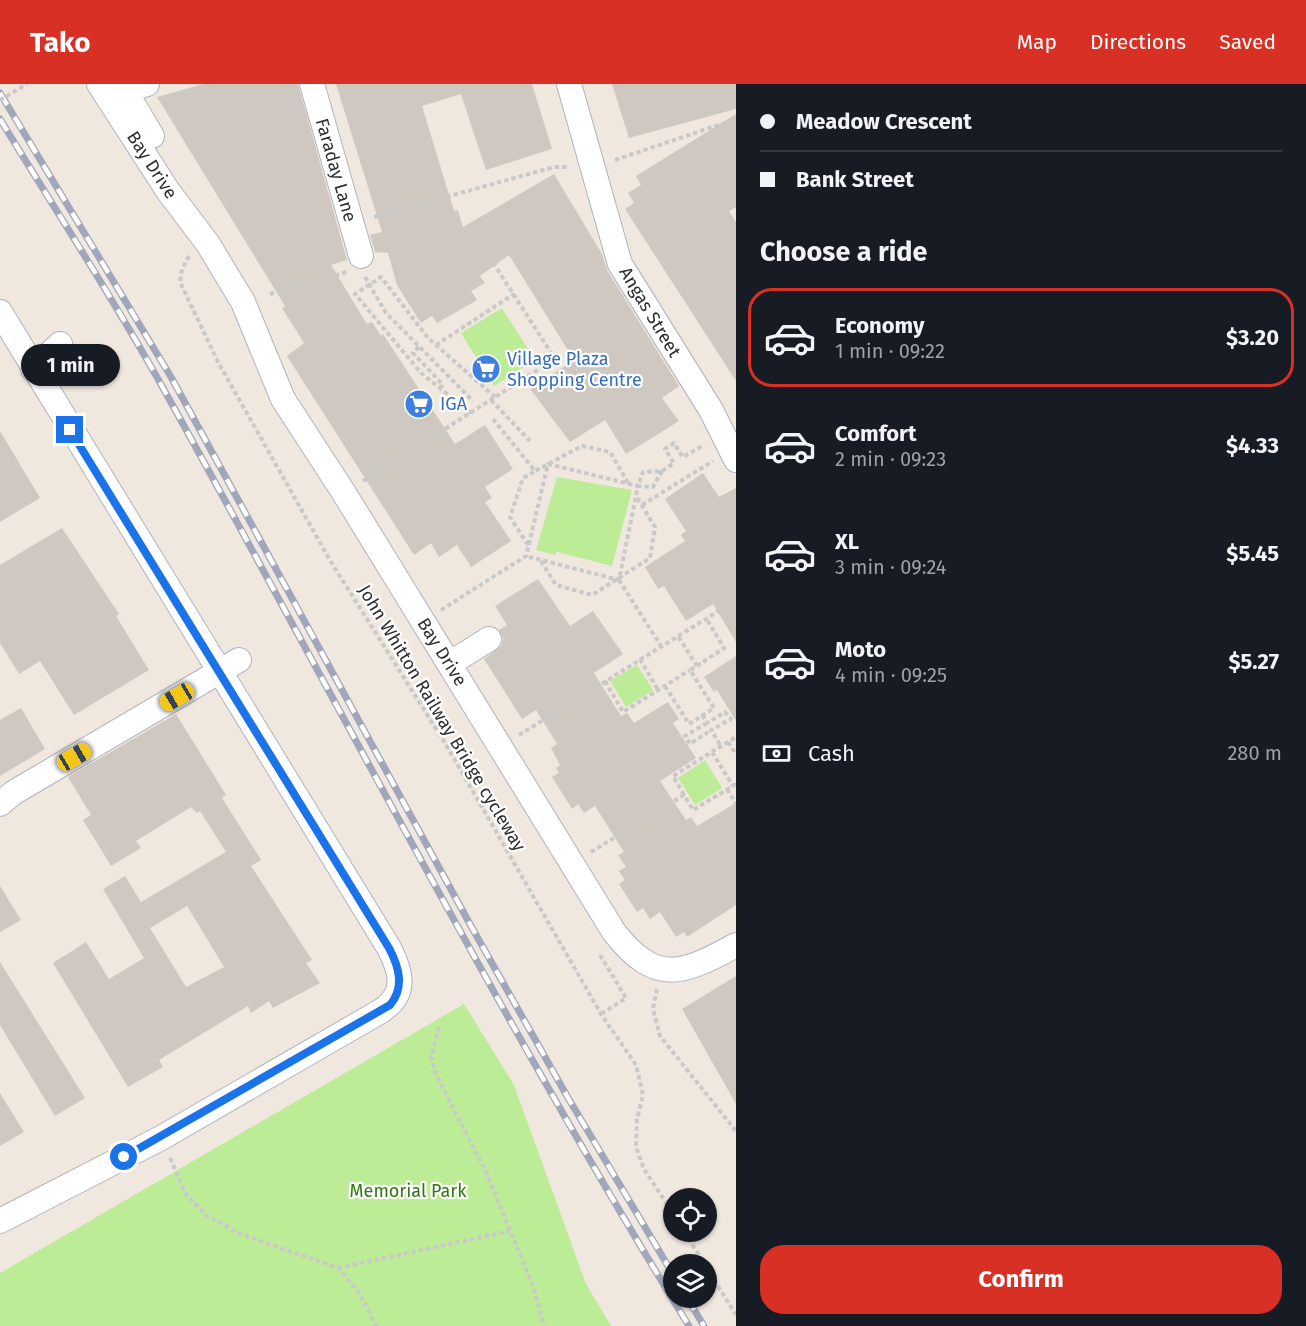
<!DOCTYPE html>
<meta charset="utf-8">
<style>
body{margin:0;font-family:"Fira Sans",sans-serif;background:#20242c;color:#f1f3f6;height:100vh;display:flex;flex-direction:column;font-size:22px;white-space:nowrap}
*{box-sizing:border-box;margin:0}
p{font-size:20px;color:#9ea1a6}
.icon{flex:none;width:33px;height:33px;fill:none;stroke:currentColor;stroke-width:2;stroke-linecap:round;stroke-linejoin:round}
.map{position:relative;flex:1;overflow:hidden}
.sheet{display:flex;flex-direction:column;background:#171b24;width:570px}
.sheet>*{flex:none}
.hud{display:grid;align-content:center;height:132px;padding:0 24px;background:#171b24}
.controls{position:absolute;left:663px;top:1104px;display:grid;gap:12px}
.controls a{display:grid;place-items:center;width:54px;height:54px;border-radius:50%;background:#171b24;box-shadow:0 2px 4px #0004;font-size:30px}
.end{position:absolute;width:27px;height:27px;margin:-14px;border:8px solid #1a73e8;background:#fff;box-shadow:0 0 0 3px #fff}
.from{border-radius:50%}
.bubble{position:absolute;height:42px;border-radius:21px;background:#171b24;box-shadow:0 2px 4px #0004;font-size:20px;font-weight:700;line-height:42px;text-align:center}
.car{position:absolute;width:18px;height:36px;margin:-18px -9px;border-radius:8px;box-shadow:0 0 4px 2px #0007;background:linear-gradient(#f5c518 24%,#345 0 40%,#f5c518 0 76%,#345 0 86%,#f5c518 0)}
.hud b{display:flex;align-items:center;gap:21px;height:57px;font-size:22px}
.hud b+b{border-top:2px solid #363941}
.hud i{width:15px;height:15px;background:#f1f3f6}
ul{padding:0;list-style:none}
li{display:flex;align-items:center;gap:18px;height:99px;margin:0 12px 9px;padding:0 12px;border:3px solid transparent;border-radius:24px}
li div{flex:1}
li b{display:block;font-size:22px}
li em{font-style:normal;font-weight:700}
li.on{border-color:#d93025}
li>.icon{width:54px;height:54px;stroke-width:1.5}
h2{padding:0 24px;font-size:27px;line-height:72px}
.pay{display:flex;align-items:center;gap:15px;height:66px;padding:0 24px;font-size:22px}
.pay p{margin-inline-start:auto}
.button{display:flex;gap:12px;margin-top:auto;padding:12px 24px}
.button a{flex:1;height:69px;border-radius:24px;background:#d93025;color:#fff;font-size:24px;font-weight:700;line-height:69px;text-align:center}
header{display:flex;align-items:center;gap:36px;box-sizing:border-box;height:84px;padding:0 30px;background:#d93025;color:#fff}
header strong{font-size:28px}
nav{display:flex;gap:33px;margin-inline-start:auto;font-size:21px}
main{display:flex;flex:1;min-height:0}
.map>svg:first-child{display:block}
</style>
<header>
<strong>Tako</strong>
<nav><a>Map</a><a>Directions</a><a>Saved</a></nav>
</header>
<main>
<div class="map">
<svg width="736" height="1242" viewBox="0 0 736 1242">
<rect width="100%" height="100%" fill="#f0e7df"/>
<!-- green -->
<path fill="#bdec96" d="M502 224 535 276 494 302 461 249Z
M557 393 632 406 612 482 557 468 555 471 536 466Z
M637 581 653 606 626 623 610 597Z
M705 676 722 704 695 721 678 694Z
M464 920 514 1001 586 1200 611 1242H0V1189Z"/>
<!-- building -->
<path fill="#cfc8c0" fill-rule="evenodd" d="M203 0H298L347 176 331 181 367 240 372 238 381 252 383 250 455 360 485 341 513 385 485 403 492 414 485 418 511 457 471 483 457 461 439 473 431 459 414 471 287 272 304 259 282 224 285 222 157 13Z
M336 0H532L552 65 486 86 461 10 422 22 454 127 458 126 463 143 554 90 602 170 608 188 679 302 662 314 679 337 626 370 605 336 570 358 530 305 574 276 509 171 480 192 485 199 471 207 477 216 437 239 432 232 421 239 397 201 388 169 375 168 370 151 382 148Z
M612 0H736V25L629 54Z
M736 30V123L729 127 736 138V297L625 125 634 119 628 109 641 101 636 92Z
M0 347 40 414 0 438Z
M703 389 719 413 736 404V558L713 520 686 537 664 502 658 505 645 483 685 457 681 451 686 447 665 415Z
M62 444 119 530 116 532 149 586 74 631 40 577 19 590 0 559V481Z
M538 495 570 542 593 527 623 570 594 589 621 632 627 629 634 639 668 618 679 635 673 639 696 674 660 697 686 736 691 733 697 742 736 719V821L687 853 684 848 676 853 660 828 650 835 643 824 637 828 619 800 625 796 619 787 626 783 618 771 624 768 595 722 584 729 578 720 572 725 552 693 559 689 556 684 560 681 551 664 557 660 536 626 522 635 484 575 501 562 503 554 499 546 507 541 495 522Z
M736 572V637L717 606 714 608 704 593Z
M21 624 45 665 0 692V636Z
M176 630 226 711 222 714 261 776 251 782 312 876 306 879 320 899 273 924 269 917 251 929 248 922 159 976 163 983 128 1003 53 879 86 858 109 895 144 874 103 805 125 792 141 818 226 768 200 727 197 729 191 723 136 757 141 764 111 782 83 736 91 731 68 693ZM187 822 224 883 186 903 150 844Z
M0 802 21 836 0 848Z
M0 878 85 1014 55 1032 0 941Z
M736 892V1020L682 925Z
M0 1009 24 1048 0 1062Z"/>
<g fill="none" stroke-linecap="round" stroke-linejoin="round">
<!-- minor casing -->
<g stroke="#afb4be" stroke-width="26">
<path id="minor" d="M99 0 168 107 208 160 243 218 283 315 344 409 614 848C656 902 683 890 736 861
M121 0 152 52
M312 0 361 172
M569 0 620 180 711 326 736 376
M110 11 147 0
M0 228 389 864C402 889 407 910 381 927L161 1054 0 1137
M33 285 60 260
M449 580 489 555
M0 720 13 709 239 576"/>
</g>
<!-- path -->
<path stroke="#c9c9c9" stroke-width="4" stroke-dasharray="4.5 3" stroke-linecap="butt" d="M615 76 736 35
M374 133 554 83H569
M189 172 182 185 180 198 218 278 331 478 445 659 601 930 636 981 643 1011 637 1035 636 1063 644 1085 674 1131
M365 193 386 229 473 317
M270 210 347 188
M436 261 514 210
M419 263 413 269 443 301 440 304
M491 316 530 357
M471 329 421 289 355 210 381 193 428 254 495 313
M493 335 535 387 582 362 610 368 628 399
M662 387 653 403 638 402 643 388 662 387 674 379 665 365 674 359 683 373 704 361
M363 397 555 275 487 169
M642 421 713 377
M528 461 510 433 523 394 535 387
M541 477 556 501 592 511 650 474 655 443 636 412
M619 496 661 562
M441 526 526 472 548 380 638 402 619 496 526 472
M640 575 658 606
M697 582 724 564 706 534
M605 597 623 628 690 586
M665 602 689 640 714 624 690 586 697 582 678 552
M702 631 707 639 725 628 731 635 711 646 721 662
M707 639 685 652 690 660 711 646
M519 651 725 523
M728 658 736 670
M712 668 733 702
M727 705 736 720
M684 711 673 692 736 653
M591 768 684 711 693 726 736 700
M600 871 626 914 601 930
M657 905 653 925 660 952 736 1047
M439 943 431 973 436 990 486 1088 533 1202 544 1242
M170 1074 186 1110 206 1131 241 1150 338 1184 358 1207 376 1242
M684 1148 705 1180
M706 1183 736 1231
M338 1184 510 1147"/>
<!-- minor -->
<use href="#minor" stroke="#fff" stroke-width="24"/>
<!-- rail casing -->
<g stroke="#a1a7ba" stroke-width="7">
<path id="rail" d="M0 9 171 293 471 842 567 1012 674 1192
M0 35C54 124 112 212 163 304 337 617 501 936 689 1242
M687 1214 704 1242"/>
</g>
<!-- rail -->
<use href="#rail" stroke="#fff" stroke-width="4.5" stroke-dasharray="14" stroke-linecap="butt"/>
<!-- path-bridge -->
<path stroke="#c9c9c9" stroke-width="4" stroke-dasharray="4.5 3" stroke-linecap="butt" d="M0 16 27 0"/>
</g>
<g fill="none" stroke-linecap="round" stroke-linejoin="round">
<!-- route -->
<path stroke="#1a73e8" stroke-width="8" d="M70 346 389 864C399 883 405 903 390 921L124 1073"/>
</g>
<!-- icons -->
<defs>
<g id="supermarket-disc" transform="scale(1.5)"><circle r="9.5" fill="#3f7fe0" stroke="#fff"/><path d="M-6-5.5h2.5l.6 2H6L4.5 2H-2.5L-4.4-4H-6ZM-1.5 3.2a1.3 1.3 0 1 0 .1 0ZM3 3.2a1.3 1.3 0 1 0 .1 0Z" fill="#fff"/></g>
</defs>
<g fill-rule="evenodd">
<use href="#supermarket-disc" x="486" y="285"/>
<use href="#supermarket-disc" x="419" y="320"/>
</g>
<g text-anchor="middle" dominant-baseline="central" stroke-width="4.5" stroke-linejoin="round" paint-order="stroke">
<!-- street labels -->
<g font-size="18" fill="#2e2e2e" stroke="#fff">
<text transform="translate(152 81) rotate(57)">Bay Drive</text>
<text transform="translate(336 86) rotate(74)">Faraday Lane</text>
<text transform="translate(650 228) rotate(59)">Angas Street</text>
<text transform="translate(442 568) rotate(58)">Bay Drive</text>
<text transform="translate(442 634) rotate(59)">John Whitton Railway Bridge cycleway</text>
</g>
<!-- shop labels -->
<g font-size="18" fill="#366cbe" stroke="#fff" text-anchor="start">
<text x="507" y="275">Village Plaza<tspan x="507" dy="21">Shopping Centre</tspan></text>
<text x="440" y="320">IGA</text>
</g>
<!-- park labels -->
<g font-size="18" fill="#327613" stroke="#fff">
<text x="408" y="1107">Memorial Park</text>
</g>
</g>
</svg>
<div class="controls">
<a><svg class="icon" aria-label="locate" viewBox="0 0 24 24"><circle cx="12" cy="12" r="6"/><path d="M12 2v4M12 18v4M2 12h4M18 12h4"/></svg></a>
<a><svg class="icon" aria-label="layers" viewBox="0 0 24 24"><path d="M12 4l9 5-9 5-9-5zM3 14l9 5 9-5"/></svg></a>
</div>
<i class="end from" style="left:124px;top:1073px"></i>
<i class="end" style="left:70px;top:346px"></i>
<div class="bubble" style="left:21px;top:260px;width:99px">1 min</div>
<i class="car" style="left:177px;top:613px;rotate:240deg"></i>
<i class="car" style="left:74px;top:673px;rotate:60deg"></i>
</div>
<section class="sheet">
<div class="hud">
<b><i class="from"></i>Meadow Crescent</b>
<b><i></i>Bank Street</b>
</div>
<h2>Choose a ride</h2>
<ul>
<li class="on"><svg class="icon" aria-label="car" viewBox="0 0 24 24"><path d="M5 17H2v-5l4-1 3-4h7l3 4 3 1v5h-3M9 17h6M6 11h13"/><circle cx="7" cy="17" r="2"/><circle cx="17" cy="17" r="2"/></svg><div><b>Economy</b><p>1 min · 09:22</p></div><em>$3.20</em></li>
<li><svg class="icon" aria-label="car" viewBox="0 0 24 24"><path d="M5 17H2v-5l4-1 3-4h7l3 4 3 1v5h-3M9 17h6M6 11h13"/><circle cx="7" cy="17" r="2"/><circle cx="17" cy="17" r="2"/></svg><div><b>Comfort</b><p>2 min · 09:23</p></div><em>$4.33</em></li>
<li><svg class="icon" aria-label="car" viewBox="0 0 24 24"><path d="M5 17H2v-5l4-1 3-4h7l3 4 3 1v5h-3M9 17h6M6 11h13"/><circle cx="7" cy="17" r="2"/><circle cx="17" cy="17" r="2"/></svg><div><b>XL</b><p>3 min · 09:24</p></div><em>$5.45</em></li>
<li><svg class="icon" aria-label="car" viewBox="0 0 24 24"><path d="M5 17H2v-5l4-1 3-4h7l3 4 3 1v5h-3M9 17h6M6 11h13"/><circle cx="7" cy="17" r="2"/><circle cx="17" cy="17" r="2"/></svg><div><b>Moto</b><p>4 min · 09:25</p></div><em>$5.27</em></li>
</ul>
<div class="pay"><svg class="icon" aria-label="cash" viewBox="0 0 24 24"><path d="M3 7h18v10H3z"/><circle cx="12" cy="12" r="2"/></svg>Cash<p>280 m</p></div>
<div class="button"><a>Confirm</a></div>
</section>
</main>
